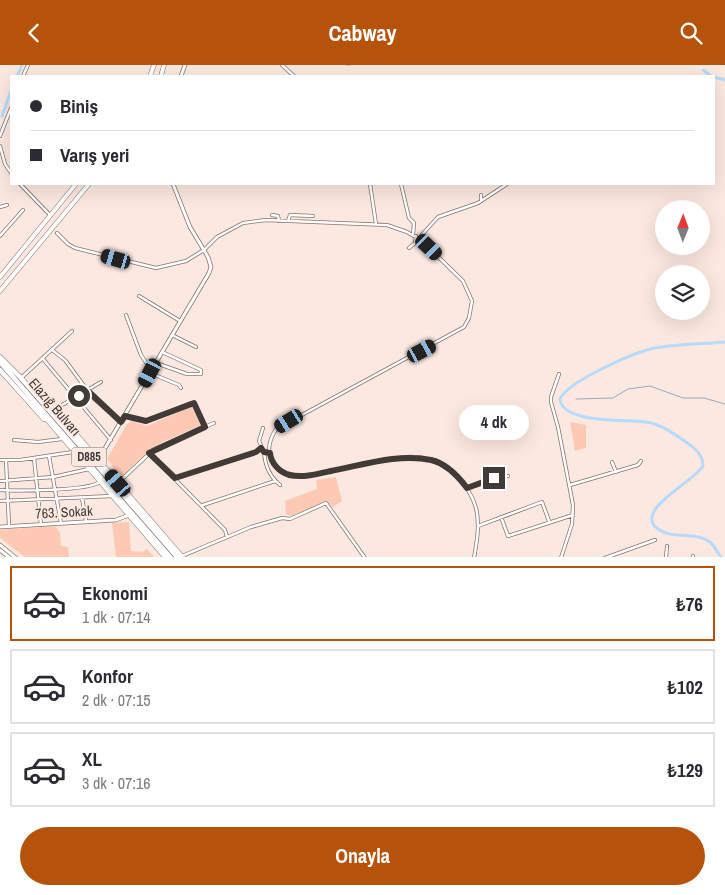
<!DOCTYPE html>
<html lang="tr">
<meta charset="utf-8">
<style>
body{margin:0;font-family:"Archivo Narrow",sans-serif;background:#f7f7f7;color:#2b2b33;height:100vh;display:flex;flex-direction:column;font-size:19px;white-space:nowrap}
*{box-sizing:border-box;margin:0}
p{font-size:16px;color:#7c7c81}
.icon{flex:none;width:28px;height:28px;fill:none;stroke:currentColor;stroke-width:2;stroke-linecap:round;stroke-linejoin:round}
.map{position:relative;height:492px;overflow:hidden}
.details{display:flex;flex-direction:column;background:#fff;flex:1}
.details>*{flex:none}
.guide{position:absolute;left:10px;top:10px;width:705px;height:110px;border-radius:0px;box-shadow:0 5px 20px #0002;display:grid;align-content:center;height:110px;padding:0 20px;background:#fff}
.needle{width:32px;rotate:1deg}
.tools{position:absolute;left:655px;top:135px;display:grid;gap:10px}
.tools a{display:grid;place-items:center;width:55px;height:55px;border-radius:50%;background:#fff;box-shadow:0 5px 20px #0002;font-size:25px}
.end{position:absolute;width:22px;height:22px;margin:-11px;border:6px solid #423a37;background:#fff;box-shadow:0 0 0 2px #fff}
.from{border-radius:50%}
.bubble{position:absolute;height:35px;border-radius:18px;background:#fff;box-shadow:0 5px 20px #0002;font-size:16px;font-weight:700;line-height:35px;text-align:center}
.car{position:absolute;width:15px;height:30px;margin:-15px -8px;border-radius:6px;box-shadow:0 0 4px 1px #0007;background:linear-gradient(#222 24%,#8ab4d8 0 40%,#222 0 76%,#8ab4d8 0 86%,#222 0)}
.guide b{display:flex;align-items:center;gap:18px;height:48px;font-size:19px}
.guide b+b{border-top:1px solid #e1e1e2}
.guide i{width:12px;height:12px;background:#2b2b33}
ul{padding:9px 0 0;list-style:none}
li{display:flex;align-items:center;gap:15px;height:75px;margin:0 10px 8px;padding:0 10px;border:2px solid #e1e1e2;border-radius:0px}
li div{flex:1}
li b{display:block;font-size:19px}
li em{font-style:normal;font-weight:700}
li.on{border-color:#b45309}
li>.icon{width:45px;height:45px;stroke-width:1.5}
.button{display:flex;gap:10px;margin-top:auto;padding:10px 20px}
.button a{flex:1;height:58px;border-radius:30px;background:#b45309;color:#fff;font-size:20px;font-weight:700;line-height:58px;text-align:center}
header{display:flex;justify-content:space-between;align-items:center;height:65px;padding:0 20px;background:#b45309;color:#fff;font-size:22px;font-weight:700}
.map>svg:first-child{display:block}
</style>
<header><svg class="icon" aria-label="back" viewBox="0 0 24 24"><path d="M15 5l-7 7 7 7"/></svg>Cabway<svg class="icon" aria-label="search" viewBox="0 0 24 24"><circle cx="10" cy="10" r="6"/><path d="M15 15l6 6"/></svg></header>
<div class="map">
<svg width="725" height="493" viewBox="0 0 725 493">
<rect width="100%" height="100%" fill="#fbe8e0"/>
<!-- green -->
<path fill="#fec9b2" d="M192 341 201 360 152 382 121 412 107 394 127 359 132 356 147 361Z
M570 357 586 360V383L575 386Z
M336 412 342 436 333 442 327 436 291 451 286 449 285 436 317 424 316 415Z
M129 457 131 486 143 487 147 484 154 492H116L112 458Z
M55 461 60 468 61 481 68 482 69 492H25L0 473V465Z"/>
<g fill="none" stroke-linecap="round" stroke-linejoin="round">
<!-- stream -->
<path stroke="#95aac0" stroke-width="1" d="M346 0H351
M576 334 613 333 628 324 650 321 683 333H704L725 339"/>
<!-- canal -->
<path stroke="#b8dafa" stroke-width="3" d="M703 5 711 11
M17 11 22 0
M714 12 725 15
M2 51 11 26
M722 493C717 488 715 481 710 477 696 466 673 475 658 464 632 446 695 416 703 401 703 390 695 383 686 377 674 369 660 358 645 357 627 354 562 359 560 334 568 316 635 287 655 283 678 279 702 279 725 277"/>
<!-- minor casing -->
<g stroke="#83736c" stroke-width="4">
<path id="minor" d="M282 0 294 11
M23 11 28 0
M0 71 11 43
M0 81 5 99 11 108
M20 119 50 150
M370 119 376 159
M401 119 409 153 414 158 413 170
M481 136V130
M0 142 7 140
M272 150 278 151 279 156
M288 156 290 150 313 151
M57 168 68 179 75 183 156 203 186 196 204 185 217 172 243 158 266 155 387 160 407 167 422 176 463 216 472 236 469 253 464 262 276 364C261 388 272 408 301 411 336 408 371 394 407 392 438 390 467 413 476 443 480 459 477 476 474 493
M0 171 23 145
M419 173 438 152 478 138 507 119
M409 183 415 178 416 171
M139 231 180 256
M126 250 141 290 151 305
M172 270 196 282
M52 285 65 295 93 333 121 357
M43 294 111 375
M156 298 187 309H201V305L162 287
M150 308 179 320 181 323
M559 309 551 332V337L558 362 573 440 572 459 561 493
M21 313 72 266
M52 346 101 317
M125 351 146 356 191 338 195 340 205 362
M263 363 259 376 264 387 270 388
M14 375 38 377 62 374
M264 387C265 400 270 412 280 420
M149 388 225 465 227 472
M49 391 61 458
M34 393 41 460
M0 395H20L73 387
M6 395 9 461
M612 397 616 407
M175 413 256 387 261 383
M0 416 53 412 89 404
M118 418 154 384 214 358
M570 420 638 400 641 396
M467 423 508 411
M0 425C18 426 88 426 100 417
M82 433 86 456
M0 436 112 431
M203 440 275 416
M501 452 508 471 573 450
M478 461 542 437 549 456
M182 491 251 462 282 453 290 454 326 438 365 493
M605 493 655 475
M666 493 667 481
M693 493V491"/>
</g>
<!-- tertiary casing -->
<g stroke="#83736c" stroke-width="4.5">
<path id="tertiary" d="M181 11 185 0
M98 395 209 208 211 202 208 192 190 162 173 119
M0 462 116 455 129 450
M0 480 16 493
M0 485 10 493"/>
</g>
<!-- secondary casing -->
<g stroke="#83736c" stroke-width="5">
<path id="secondary" d="M150 11 154 0
M161 11 164 0
M0 212 76 119
M0 226 89 119"/>
</g>
<!-- trunk casing -->
<g stroke="#83736c" stroke-width="5.5">
<path id="trunk" d="M0 292 21 313 178 493
M0 297 171 493
M0 305 44 354
M45 352 166 493
M59 354 73 366 183 493"/>
</g>
<!-- minor -->
<use href="#minor" stroke="#fff" stroke-width="2.5"/>
<!-- tertiary -->
<use href="#tertiary" stroke="#fff" stroke-width="3"/>
<!-- secondary -->
<use href="#secondary" stroke="#fff" stroke-width="4"/>
<!-- trunk -->
<use href="#trunk" stroke="#fff" stroke-width="4.5"/>
</g>
<g fill="none" stroke-linecap="round" stroke-linejoin="round">
<!-- route -->
<path stroke="#423a37" stroke-width="6" d="M79 331 88 326 121 357 125 351 146 356 194 338 205 362 149 388 175 413 256 387 261 383 264 387 270 388C271 398 279 407 289 410 303 413 318 409 331 406 363 400 399 388 431 395 445 398 458 411 467 423L494 413"/>
</g>
<g text-anchor="middle" dominant-baseline="central" stroke-width="4" stroke-linejoin="round" paint-order="stroke">
<!-- shield labels -->
<rect fill="#fbe8e0" stroke="#7a6e6a" stroke-width="1" x="71.5" y="382.5" width="35" height="19" rx="4"/>
<g font-size="12" font-weight="bold" fill="#423a37">
<text x="89" y="392">D885</text>
</g>
<!-- street labels -->
<g font-size="14" fill="#423a37" stroke="#fbe8e0">
<text transform="translate(55 342) rotate(49)">Elazığ Bulvarı</text>
<text transform="translate(64 447) rotate(-3)">763. Sokak</text>
</g>
</g>
</svg>
<div class="tools">
<a><svg class="needle" viewBox="-14 -14 28 28"><path d="M0-13l5 13h-10z" fill="#e53935"/><path d="M0 13l5-13h-10z" fill="#7c7c81"/></svg></a>
<a><svg class="icon" aria-label="layers" viewBox="0 0 24 24"><path d="M12 4l9 5-9 5-9-5zM3 14l9 5 9-5"/></svg></a>
</div>
<i class="end from" style="left:79px;top:331px"></i>
<i class="end" style="left:494px;top:413px"></i>
<div class="bubble" style="left:459px;top:340px;width:70px">4 dk</div>
<i class="car" style="left:429px;top:182px;rotate:134deg"></i>
<i class="car" style="left:116px;top:194px;rotate:286deg"></i>
<i class="car" style="left:422px;top:286px;rotate:62deg"></i>
<i class="car" style="left:150px;top:308px;rotate:208deg"></i>
<i class="car" style="left:289px;top:356px;rotate:239deg"></i>
<i class="car" style="left:118px;top:418px;rotate:319deg"></i>
<div class="guide">
<b><i class="from"></i>Biniş</b>
<b><i></i>Varış yeri</b>
</div>
</div>
<section class="details">
<ul>
<li class="on"><svg class="icon" aria-label="car" viewBox="0 0 24 24"><path d="M5 17H2v-5l4-1 3-4h7l3 4 3 1v5h-3M9 17h6M6 11h13"/><circle cx="7" cy="17" r="2"/><circle cx="17" cy="17" r="2"/></svg><div><b>Ekonomi</b><p>1 dk · 07:14</p></div><em>₺76</em></li>
<li><svg class="icon" aria-label="car" viewBox="0 0 24 24"><path d="M5 17H2v-5l4-1 3-4h7l3 4 3 1v5h-3M9 17h6M6 11h13"/><circle cx="7" cy="17" r="2"/><circle cx="17" cy="17" r="2"/></svg><div><b>Konfor</b><p>2 dk · 07:15</p></div><em>₺102</em></li>
<li><svg class="icon" aria-label="car" viewBox="0 0 24 24"><path d="M5 17H2v-5l4-1 3-4h7l3 4 3 1v5h-3M9 17h6M6 11h13"/><circle cx="7" cy="17" r="2"/><circle cx="17" cy="17" r="2"/></svg><div><b>XL</b><p>3 dk · 07:16</p></div><em>₺129</em></li>
</ul>
<div class="button"><a>Onayla</a></div>
</section>
